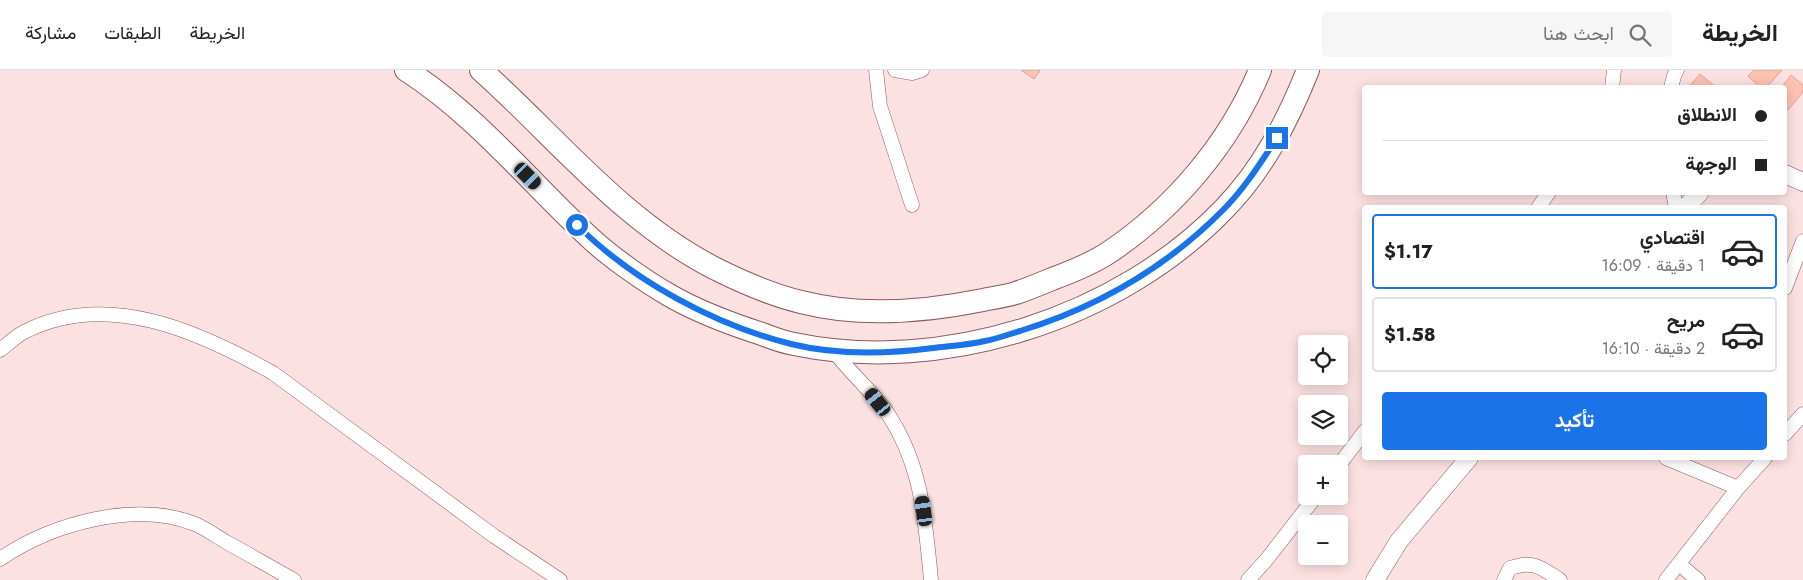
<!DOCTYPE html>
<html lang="ar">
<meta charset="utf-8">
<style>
body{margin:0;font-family:Jost,Vazirmatn,sans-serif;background:#f6f6f6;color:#222;direction:rtl;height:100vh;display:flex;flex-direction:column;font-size:19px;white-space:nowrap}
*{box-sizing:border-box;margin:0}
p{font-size:16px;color:#767676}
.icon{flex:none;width:28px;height:28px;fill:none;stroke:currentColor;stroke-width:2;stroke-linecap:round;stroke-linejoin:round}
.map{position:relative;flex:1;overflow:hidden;direction:ltr}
.sheet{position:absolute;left:1362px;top:135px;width:425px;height:255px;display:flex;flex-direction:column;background:#fff;border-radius:5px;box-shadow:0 2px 12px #0003;direction:rtl}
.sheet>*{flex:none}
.banner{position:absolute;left:1362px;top:15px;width:425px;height:110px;border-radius:5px;box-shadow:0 2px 12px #0003;direction:rtl;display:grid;align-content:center;height:110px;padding:0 20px;background:#fff}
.controls{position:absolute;left:1298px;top:265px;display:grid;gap:10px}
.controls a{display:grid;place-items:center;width:50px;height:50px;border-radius:5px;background:#fff;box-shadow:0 2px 12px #0003;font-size:25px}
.end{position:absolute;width:22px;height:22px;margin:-11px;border:6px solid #1a73e8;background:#fff;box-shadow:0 0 0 2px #fff}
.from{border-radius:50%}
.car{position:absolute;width:15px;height:30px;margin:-15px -8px;border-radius:6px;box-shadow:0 0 4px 1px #0007;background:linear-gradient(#222 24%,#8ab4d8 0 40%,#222 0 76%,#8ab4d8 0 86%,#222 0)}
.banner b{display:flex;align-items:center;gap:18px;height:48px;font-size:19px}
.banner b+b{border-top:1px solid #e0e0e0}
.banner i{width:12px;height:12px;background:#222}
ul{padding:9px 0 0;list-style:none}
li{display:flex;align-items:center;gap:15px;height:75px;margin:0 10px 8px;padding:0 10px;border:2px solid #e0e0e0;border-radius:5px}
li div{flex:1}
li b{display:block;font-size:19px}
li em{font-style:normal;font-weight:700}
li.on{border-color:#1a73e8}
li>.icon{width:45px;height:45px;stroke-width:1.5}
.button{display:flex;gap:10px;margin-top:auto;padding:10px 20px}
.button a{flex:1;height:58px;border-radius:5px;background:#1a73e8;color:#fff;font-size:20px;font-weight:700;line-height:58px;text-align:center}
header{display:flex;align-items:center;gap:30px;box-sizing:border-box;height:70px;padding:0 25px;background:#fff;border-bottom:1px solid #e0e0e0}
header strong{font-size:24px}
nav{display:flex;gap:28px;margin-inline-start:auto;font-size:18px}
.search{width:350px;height:45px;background:#f6f6f6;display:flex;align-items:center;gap:12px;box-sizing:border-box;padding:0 18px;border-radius:5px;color:#767676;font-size:19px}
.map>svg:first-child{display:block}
</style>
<header>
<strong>الخريطة</strong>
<div class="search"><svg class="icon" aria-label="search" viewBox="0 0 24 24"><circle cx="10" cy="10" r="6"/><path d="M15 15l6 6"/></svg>ابحث هنا</div>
<nav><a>الخريطة</a><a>الطبقات</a><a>مشاركة</a></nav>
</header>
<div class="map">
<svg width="1803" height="510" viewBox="0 0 1803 510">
<rect width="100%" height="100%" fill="#fce1e2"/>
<!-- building -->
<path fill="#fec1b2" stroke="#dea394" d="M1021 0H1038L1040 1 1034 9Z
M1754 0H1782L1766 18H1761L1748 6Z
M1700 4 1717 18H1688Z
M1791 5 1803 15V22L1788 40 1785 37V18H1781Z"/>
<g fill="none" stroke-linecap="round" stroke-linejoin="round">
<!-- minor casing -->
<g stroke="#8f575c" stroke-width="15">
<path id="minor" d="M876 0 880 36 912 135
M895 0 912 3 922 0
M1612 18 1614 0
M1671 18 1674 6 1677 0
M1673 122 1676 138
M1538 138 1549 122
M1785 218 1803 171
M0 280C8 274 16 266 24 262 107 219 200 262 273 303L494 466 560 510
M833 280C849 302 870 319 886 341 922 394 925 448 931 510
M1785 364 1803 344
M1666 388 1738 418
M1339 395 1365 361
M0 489C51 454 135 430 195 454 207 459 217 467 228 473 250 485 272 498 294 510
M1679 494 1698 510
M1248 510 1267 489 1316 426
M1504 510 1510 498C1534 490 1540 497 1560 510
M1666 510 1738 418 1765 388"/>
</g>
<!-- tertiary casing -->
<g stroke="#8f575c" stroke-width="19">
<path id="tertiary" d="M1785 104 1803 112
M1685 138 1700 122
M1375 510 1399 471 1469 388"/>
</g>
<!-- primary casing -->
<g stroke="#8f575c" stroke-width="24">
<path id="primary" d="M406 0C476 45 528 110 588 166 609 186 643 210 669 225 698 242 731 254 762 264 772 268 783 272 794 274 943 305 1120 248 1225 138 1263 99 1288 50 1308 0
M481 0C557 68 623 152 716 199 742 212 772 225 801 232 859 247 924 242 983 230 993 228 1005 226 1016 223 1028 219 1040 214 1052 209 1071 202 1091 194 1108 183 1174 139 1230 73 1260 0"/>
</g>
<!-- minor -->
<use href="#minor" stroke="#fff" stroke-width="14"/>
<!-- tertiary -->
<use href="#tertiary" stroke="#fff" stroke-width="18"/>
<!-- primary -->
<use href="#primary" stroke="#fff" stroke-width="22"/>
</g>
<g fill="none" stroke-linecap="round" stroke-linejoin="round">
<!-- route -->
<path stroke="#1a73e8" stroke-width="6" d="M577 155C633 211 715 255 791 274 836 285 887 284 933 278 950 276 968 275 985 271 997 269 1009 264 1020 261 1098 237 1167 197 1224 139 1245 118 1261 92 1277 68"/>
</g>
</svg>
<div class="controls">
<a><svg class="icon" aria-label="locate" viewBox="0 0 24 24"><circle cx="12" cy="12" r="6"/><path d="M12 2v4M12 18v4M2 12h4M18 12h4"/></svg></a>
<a><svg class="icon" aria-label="layers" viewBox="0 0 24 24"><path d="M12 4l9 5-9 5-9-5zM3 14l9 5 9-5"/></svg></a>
<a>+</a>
<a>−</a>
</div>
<i class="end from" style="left:577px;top:155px"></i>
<i class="end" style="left:1277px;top:68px"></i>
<i class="car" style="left:528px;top:106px;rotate:135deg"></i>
<i class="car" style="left:878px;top:332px;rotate:321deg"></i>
<i class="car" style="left:924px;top:441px;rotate:352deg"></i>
<div class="banner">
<b><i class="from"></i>الانطلاق</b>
<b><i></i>الوجهة</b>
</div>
<section class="sheet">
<ul>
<li class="on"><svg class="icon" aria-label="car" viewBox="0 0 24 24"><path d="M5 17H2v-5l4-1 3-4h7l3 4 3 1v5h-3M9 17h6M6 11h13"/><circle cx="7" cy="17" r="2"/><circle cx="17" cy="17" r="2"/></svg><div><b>اقتصادي</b><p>1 دقيقة · 16:09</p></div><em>$1.17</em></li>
<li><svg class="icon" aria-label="car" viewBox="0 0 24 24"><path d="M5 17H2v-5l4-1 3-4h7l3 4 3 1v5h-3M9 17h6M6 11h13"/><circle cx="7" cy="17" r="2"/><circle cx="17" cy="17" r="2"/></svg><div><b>مريح</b><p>2 دقيقة · 16:10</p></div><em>$1.58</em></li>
</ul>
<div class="button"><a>تأكيد</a></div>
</section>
</div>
